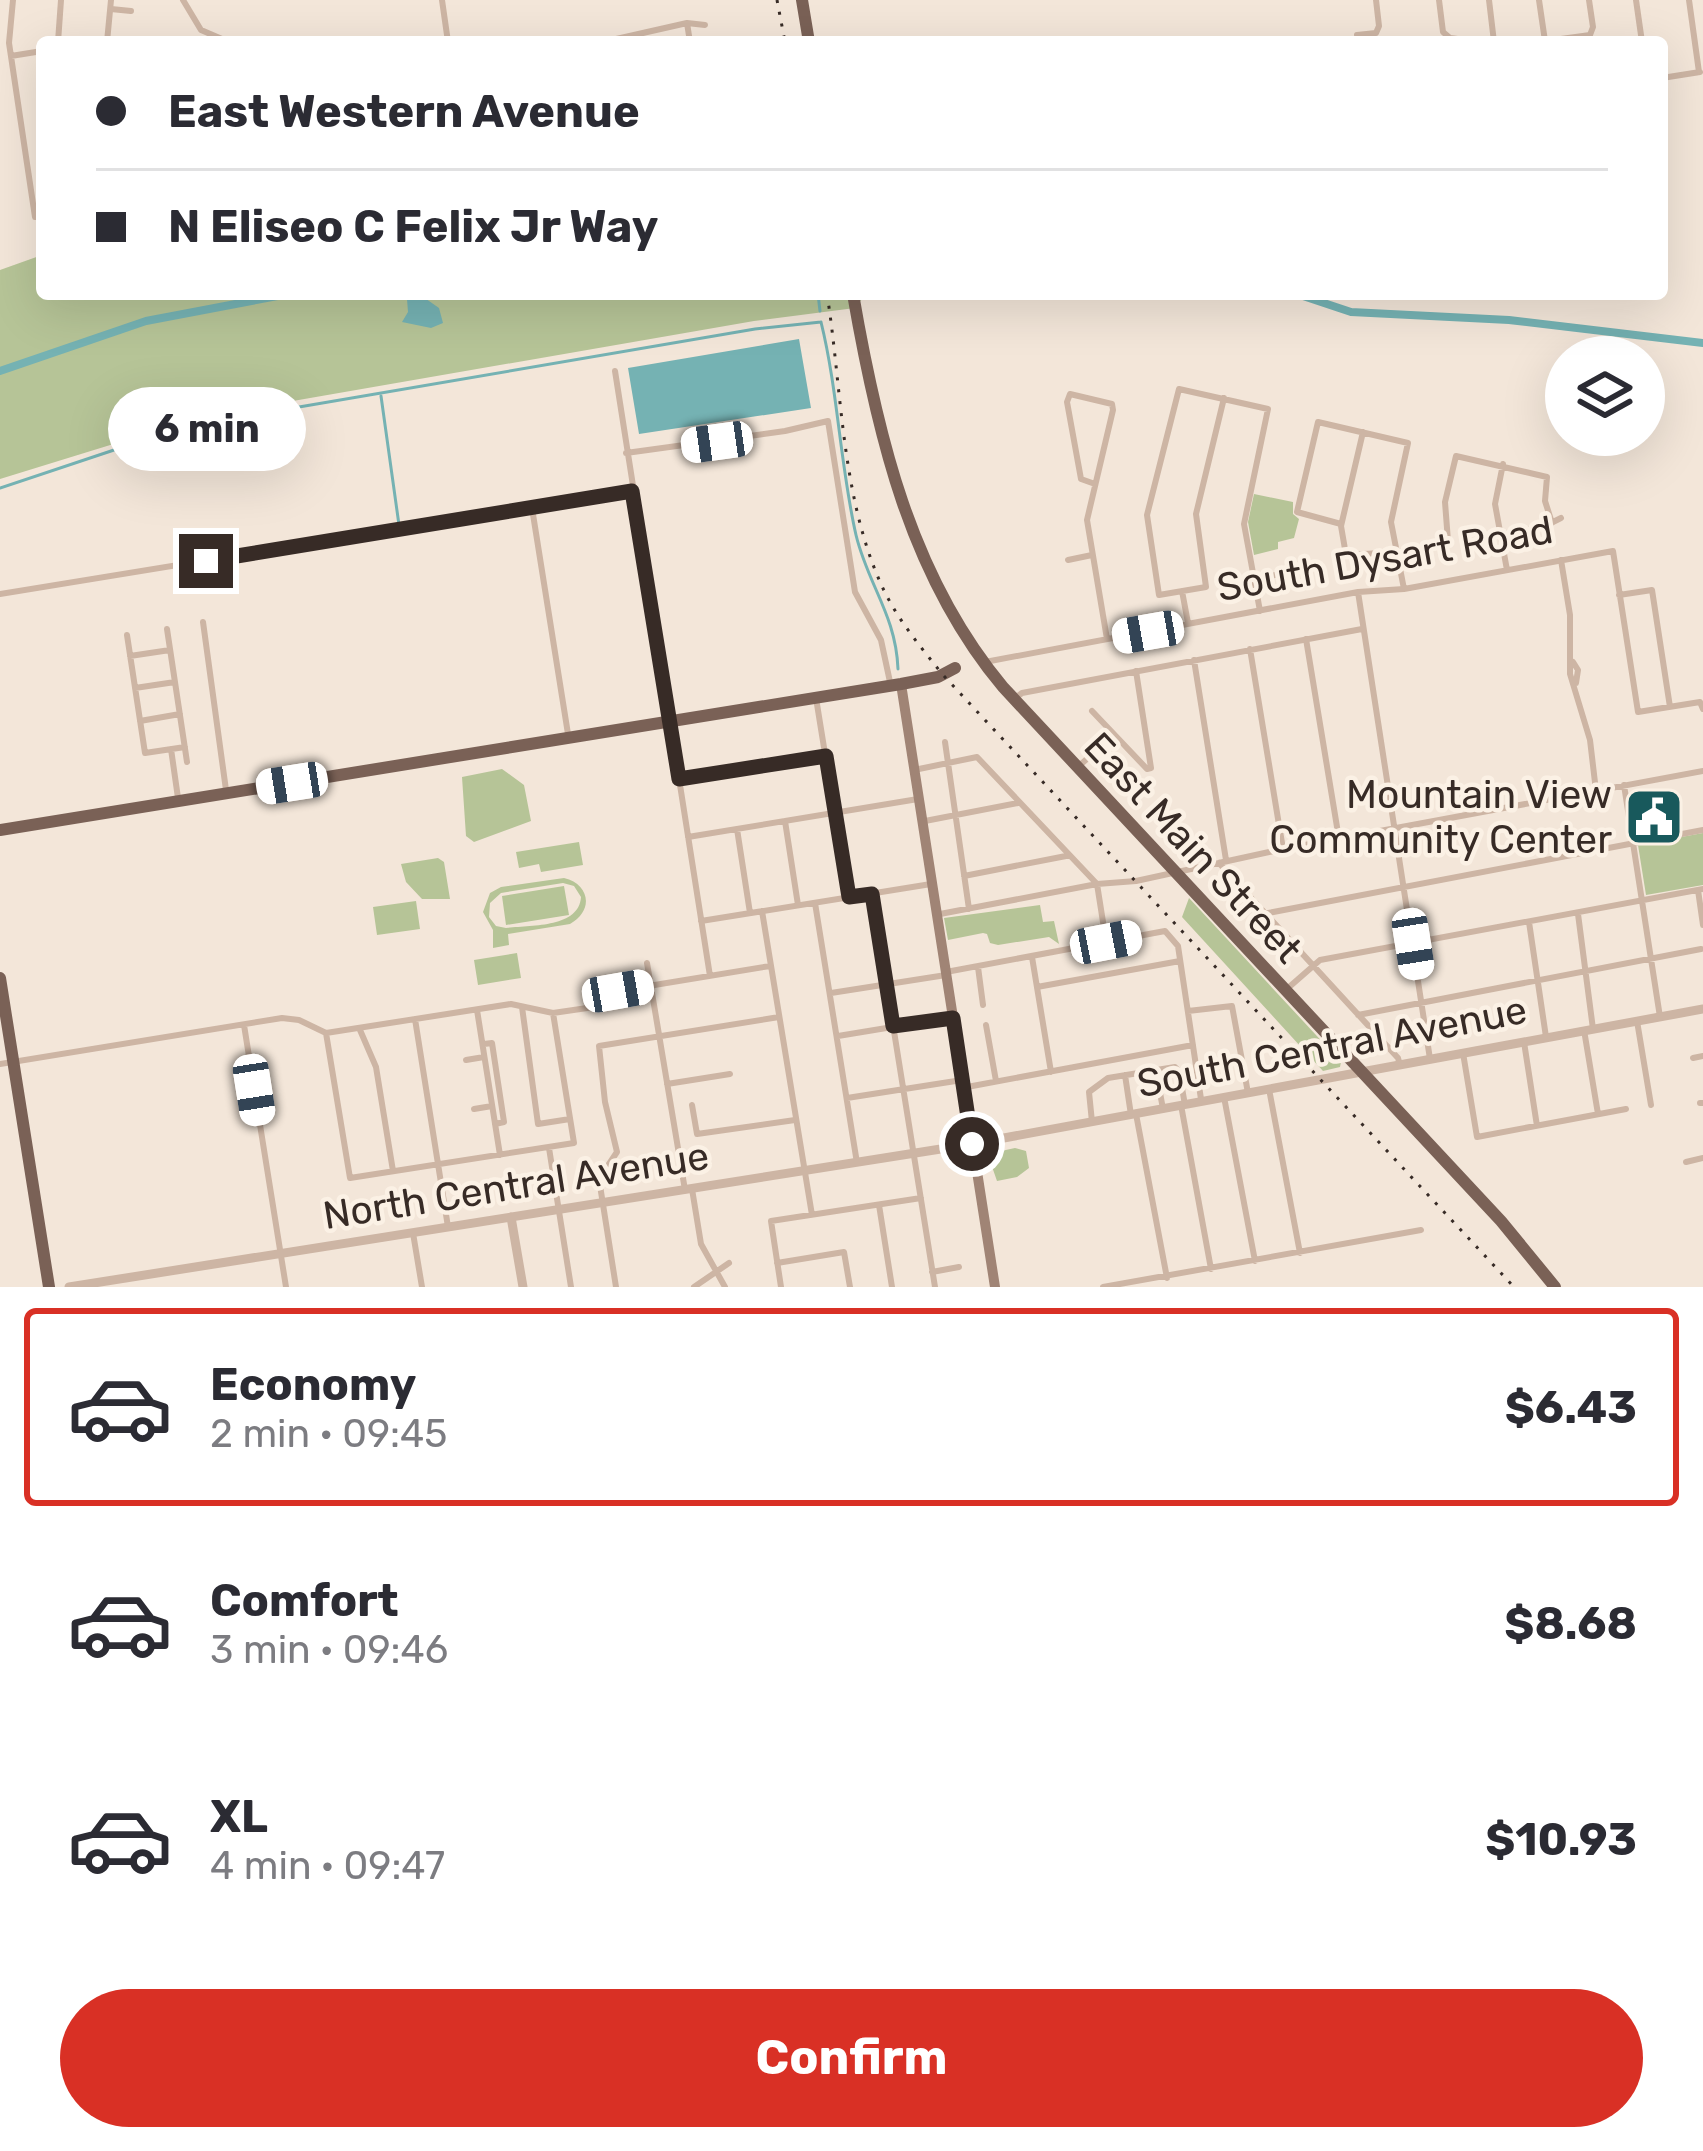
<!DOCTYPE html>
<meta charset="utf-8">
<style>
body{margin:0;font-family:Rubik,sans-serif;background:#f7f7f7;color:#2b2b33;height:100vh;display:flex;flex-direction:column;font-size:45px;white-space:nowrap}
*{box-sizing:border-box;margin:0}
p{font-size:39px;color:#7c7c81}
.icon{flex:none;width:66px;height:66px;fill:none;stroke:currentColor;stroke-width:2;stroke-linecap:round;stroke-linejoin:round}
.map{position:relative;height:1287px;overflow:hidden}
.sheet{display:flex;flex-direction:column;background:#fff;flex:1}
.sheet>*{flex:none}
.top-card{position:absolute;left:36px;top:36px;width:1632px;height:264px;border-radius:12px;box-shadow:0 12px 48px #0002;display:grid;align-content:center;height:264px;padding:0 60px;background:#fff}
.buttons{position:absolute;left:1545px;top:336px;display:grid;gap:24px}
.buttons a{display:grid;place-items:center;width:120px;height:120px;border-radius:50%;background:#fff;box-shadow:0 12px 48px #0002;font-size:60px}
.end{position:absolute;width:54px;height:54px;margin:-27px;border:15px solid #372b26;background:#fff;box-shadow:0 0 0 6px #fff}
.from{border-radius:50%}
.bubble{position:absolute;height:84px;border-radius:42px;background:#fff;box-shadow:0 12px 48px #0002;font-size:39px;font-weight:700;line-height:84px;text-align:center}
.car{position:absolute;width:36px;height:72px;margin:-36px -18px;border-radius:15px;box-shadow:0 0 9px 3px #0007;background:linear-gradient(#fff 24%,#345 0 40%,#fff 0 76%,#345 0 86%,#fff 0)}
.top-card b{display:flex;align-items:center;gap:42px;height:114px;font-size:45px}
.top-card b+b{border-top:3px solid #e1e1e2}
.top-card i{width:30px;height:30px;background:#2b2b33}
ul{padding:21px 0 0;list-style:none}
li{display:flex;align-items:center;gap:36px;height:198px;margin:0 24px 18px;padding:0 36px;border:6px solid transparent;border-radius:12px}
li div{flex:1}
li b{display:block;font-size:45px}
li em{font-style:normal;font-weight:700}
li.active{border-color:#d93025}
li>.icon{width:108px;height:108px;stroke-width:1.5}
.cta{display:flex;gap:24px;margin-top:auto;padding:24px 60px}
.cta a{flex:1;height:138px;border-radius:72px;background:#d93025;color:#fff;font-size:48px;font-weight:700;line-height:138px;text-align:center}
.map>svg:first-child{display:block}
</style>
<div class="map">
<svg width="1703" height="1287" viewBox="0 0 1703 1287">
<rect width="100%" height="100%" fill="#f3e6d9"/>
<!-- green -->
<path fill="#b6c497" fill-rule="evenodd" d="M42 255V294H866L855 308 754 321 201 417 0 479V270Z
M1254 494 1293 502V514L1299 519 1294 538 1278 542V549L1254 555 1248 522Z
M502 769 524 785 531 821 474 842 466 836 462 777Z
M1703 833V885L1646 895 1638 845Z
M579 842 583 865 541 872 539 864 519 868 516 852Z
M438 858 444 862 450 899H422L406 882 401 864Z
M564 878C590 884 594 911 570 924L508 934 509 945 493 948V930L483 912 490 893 501 887ZM563 883 574 886 581 897C579 928 531 925 506 928L496 926 489 917 490 903 501 893Z
M564 886 569 915 506 925 502 896Z
M1189 898 1341 1062 1340 1067 1323 1071 1182 917Z
M416 901 420 929 377 935 373 907Z
M1040 905 1043 922 1054 921 1059 944 1049 937 998 945 990 943 987 934 983 933 948 940 944 918Z
M517 953 521 978 478 985 474 960Z
M1015 1148 1026 1151 1029 1168 1017 1177 997 1181 989 1158 992 1153Z"/>
<!-- water -->
<path fill="#75b2b3" d="M419 294 439 308 443 323 431 328 402 322 408 312 407 299Z
M799 339 811 408 639 434 628 368Z"/>
<g fill="none" stroke-linecap="round" stroke-linejoin="round">
<!-- stream -->
<path stroke="#75b2b3" stroke-width="3" d="M818 294 820 311
M821 322C838 391 840 465 856 535 868 585 896 615 898 669
M381 396 399 525
M0 488 126 446 258 414 755 329 821 322"/>
<!-- river -->
<path stroke="#75b2b3" stroke-width="8" d="M1297 294 1351 312 1509 320 1703 343
M0 371 146 321 288 294"/>
<!-- minor -->
<path stroke="#cdb5a4" stroke-width="6" d="M13 0 9 43 35 217 42 215
M183 0 201 30 229 42
M442 0 448 42
M1439 0 1443 32 1450 38 1480 42
M1489 0 1494 42
M1539 0 1545 41
M1636 0 1642 42
M1689 0 1699 72
M111 9 131 11
M687 23 690 42
M1357 35 1376 33 1379 26 1376 0
M58 42 61 0
M107 42 111 0
M603 42 687 23 705 25
M1539 42 1590 35 1593 27 1589 0
M11 56 42 51
M1662 78 1700 72
M615 371 710 976
M1224 398 1196 514 1206 587 1159 595 1147 515 1179 389 1268 409 1244 524 1260 611
M1363 432 1341 526 1346 555 1398 552 1448 541 1445 502 1456 456 1547 477 1545 501 1552 523
M626 453 785 431 828 421 855 592 881 640 890 682
M1503 464 1495 504 1507 570
M1095 484 1081 479 1067 402 1070 394 1112 404 1113 410 1087 520 1107 639
M532 508 568 734
M1341 524 1297 512 1318 422 1408 443 1391 522 1404 589
M1501 534 1545 526 1561 518
M1613 551 1638 712 1700 702 1703 709
M1068 560 1092 555
M1561 560 1570 615V674L1590 740 1596 791
M1254 579 1286 573 1294 566
M1182 591 1188 623
M1358 592 1430 1059
M0 594 632 491
M1619 595 1652 590 1670 707
M203 622 226 790
M167 629 187 762
M127 635 145 753 185 747
M1306 639 1339 839
M1250 649 1283 849
M130 656 170 650
M1194 660 1226 860
M985 662 1358 592 1404 589 1613 551
M1573 662 1578 670 1576 683
M1136 671 1151 768
M135 688 175 682
M816 698 848 896
M1014 699 1022 693 1362 629
M1092 711 1147 769 1151 768
M140 721 180 714
M945 742 969 909
M171 749 178 798
M1080 765 1114 735
M914 770 977 757 1097 884 1106 941
M679 779 826 756
M1624 785 1660 1017
M785 821 798 905
M925 821 1018 803
M737 829 750 913
M688 837 918 799
M1219 863 1398 1058 1400 1065
M964 876 1066 856
M1698 890 1703 925
M872 894 935 1287
M815 903 857 1163
M762 911 812 1215
M940 914 1097 884 1136 881 1283 849 1703 771
M1263 914 1703 830
M1578 914 1593 1029
M701 921 931 884
M1529 922 1546 1037
M1032 957 1051 1072
M647 963 685 1190
M978 967 983 1005
M946 972 1165 931 1178 946 1201 1099
M1037 987 1180 961
M1288 988 1320 960 1703 889
M831 993 946 975
M522 1007 538 1124 570 1119
M477 1010 500 1155
M1188 1011 1232 1006 1248 1093
M1358 1015 1701 949
M415 1019 448 1227
M1637 1021 1651 1105
M244 1025 286 1287
M986 1025 996 1081
M360 1030 376 1067 393 1171
M1584 1030 1598 1114
M326 1033 350 1178 574 1143 553 1013
M838 1036 953 1017
M1524 1042 1537 1126
M484 1044 492 1043 504 1122 495 1124
M1463 1053 1477 1137 1626 1109
M1693 1058 1703 1056
M466 1060 484 1057
M0 1064 282 1018 299 1020 326 1033 511 1004 553 1013 594 1007 618 991 770 966
M1156 1071 1163 1109
M1125 1075 1131 1115
M667 1084 730 1074
M967 1087 1193 1045
M1269 1089 1300 1253
M1224 1097 1255 1261
M847 1098 962 1080
M1700 1103H1703
M692 1105 697 1134 795 1120
M1181 1105 1211 1269
M474 1109 492 1106
M1136 1114 1167 1278
M1092 1122 1089 1092 1108 1078 1175 1067 1179 1071 1185 1105
M549 1148 571 1287
M1686 1162 1703 1158
M692 1189 701 1244 725 1287
M879 1205 892 1287
M413 1233 422 1287
M777 1263 844 1252 850 1287
M932 1272 959 1267
M616 1287 599 1179 617 1152 605 1102 599 1046 779 1017
M694 1287 729 1263
M781 1287 771 1221 921 1198
M1103 1287 1421 1230"/>
<!-- tertiary -->
<path stroke="#cdb5a4" stroke-width="9" d="M511 1217 523 1287
M69 1287 966 1145 1703 1009"/>
<!-- secondary -->
<path stroke="#a08475" stroke-width="10" d="M901 684 995 1287"/>
<!-- primary -->
<path stroke="#7a6156" stroke-width="12" d="M802 0 809 42
M853 294C877 433 910 576 1003 687L1501 1221 1555 1287
M0 830 901 684 938 677 955 668
M0 978 49 1287"/>
<!-- rail -->
<path stroke="#372b26" stroke-width="3" stroke-dasharray="3 9" stroke-linecap="butt" d="M777 0 785 42
M827 294C842 389 841 495 881 584 896 618 920 646 943 675L1514 1287"/>
</g>
<g fill="none" stroke-linecap="round" stroke-linejoin="round">
<!-- route -->
<path stroke="#372b26" stroke-width="15" d="M206 561 632 491 679 779 826 756 849 897 872 894 893 1026 953 1018 972 1144"/>
</g>
<!-- icons -->
<defs>
<g id="civic-square" transform="scale(3)"><rect x="-9" y="-9" width="18" height="18" rx="4" fill="#18595c" stroke="#fbf1e5"/><path d="M-.6-6.5H3V-4.5H.6V-3L4-1V1h2V6H-6V1h2V-1L-.6-3ZM-1.2 2.5V6h2.4V2.5Z" fill="#fff"/></g>
</defs>
<g fill-rule="evenodd">
<use href="#civic-square" x="1654" y="817"/>
</g>
<g text-anchor="middle" dominant-baseline="central" stroke-width="9" stroke-linejoin="round" paint-order="stroke">
<!-- street labels -->
<g font-size="39" fill="#372b26" stroke="#fbf1e5">
<text transform="translate(1385 559) rotate(-10)">South Dysart Road</text>
<text transform="translate(1193 848) rotate(47)">East Main Street</text>
<text transform="translate(1332 1047) rotate(-11)">South Central Avenue</text>
<text transform="translate(516 1186) rotate(-9)">North Central Avenue</text>
</g>
<!-- poi labels -->
<g font-size="39" fill="#372b26" stroke="#fbf1e5" text-anchor="end">
<text x="1612" y="795">Mountain View<tspan x="1612" dy="45">Community Center</tspan></text>
</g>
</g>
</svg>
<div class="buttons">
<a><svg class="icon" aria-label="layers" viewBox="0 0 24 24"><path d="M12 4l9 5-9 5-9-5zM3 14l9 5 9-5"/></svg></a>
</div>
<i class="end from" style="left:972px;top:1144px"></i>
<i class="end" style="left:206px;top:561px"></i>
<div class="bubble" style="left:108px;top:387px;width:198px">6 min</div>
<i class="car" style="left:717px;top:442px;rotate:262deg"></i>
<i class="car" style="left:1148px;top:632px;rotate:260deg"></i>
<i class="car" style="left:292px;top:783px;rotate:261deg"></i>
<i class="car" style="left:1106px;top:942px;rotate:79deg"></i>
<i class="car" style="left:1413px;top:944px;rotate:171deg"></i>
<i class="car" style="left:618px;top:991px;rotate:80deg"></i>
<i class="car" style="left:254px;top:1090px;rotate:171deg"></i>
<div class="top-card">
<b><i class="from"></i>East Western Avenue</b>
<b><i></i>N Eliseo C Felix Jr Way</b>
</div>
</div>
<section class="sheet">
<ul>
<li class="active"><svg class="icon" aria-label="car" viewBox="0 0 24 24"><path d="M5 17H2v-5l4-1 3-4h7l3 4 3 1v5h-3M9 17h6M6 11h13"/><circle cx="7" cy="17" r="2"/><circle cx="17" cy="17" r="2"/></svg><div><b>Economy</b><p>2 min · 09:45</p></div><em>$6.43</em></li>
<li><svg class="icon" aria-label="car" viewBox="0 0 24 24"><path d="M5 17H2v-5l4-1 3-4h7l3 4 3 1v5h-3M9 17h6M6 11h13"/><circle cx="7" cy="17" r="2"/><circle cx="17" cy="17" r="2"/></svg><div><b>Comfort</b><p>3 min · 09:46</p></div><em>$8.68</em></li>
<li><svg class="icon" aria-label="car" viewBox="0 0 24 24"><path d="M5 17H2v-5l4-1 3-4h7l3 4 3 1v5h-3M9 17h6M6 11h13"/><circle cx="7" cy="17" r="2"/><circle cx="17" cy="17" r="2"/></svg><div><b>XL</b><p>4 min · 09:47</p></div><em>$10.93</em></li>
</ul>
<div class="cta"><a>Confirm</a></div>
</section>
